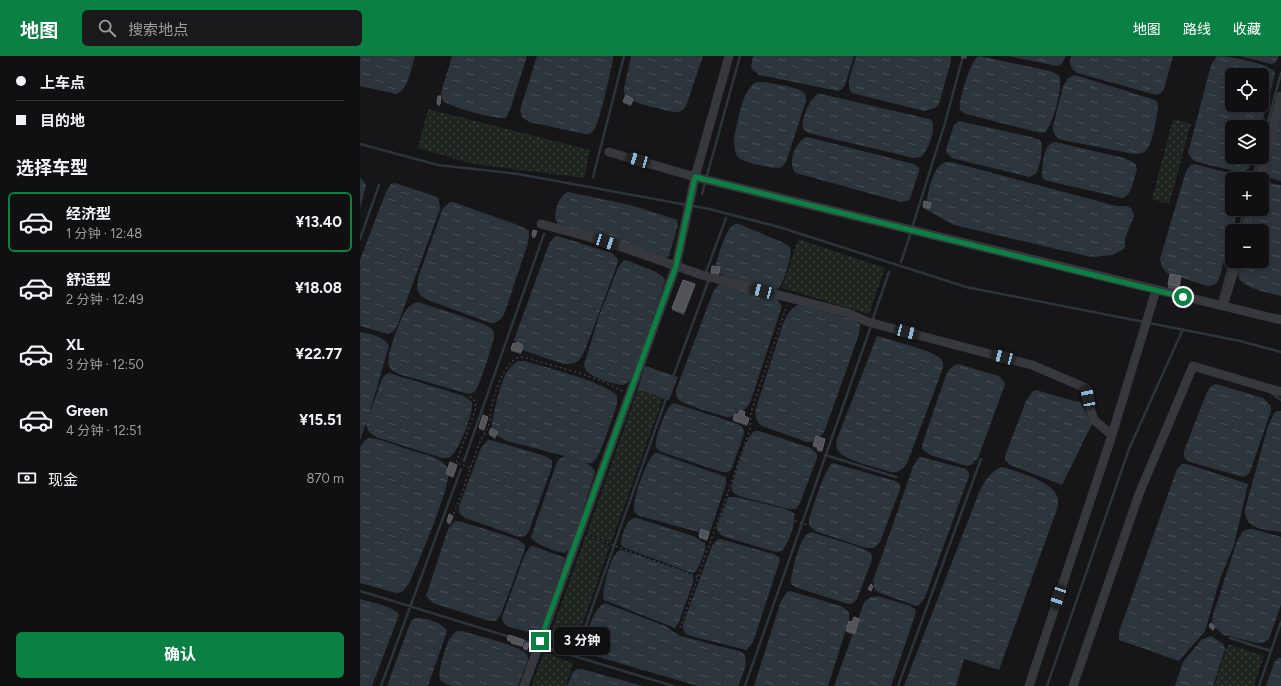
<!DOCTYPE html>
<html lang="zh">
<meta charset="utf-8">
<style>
body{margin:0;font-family:Figtree,"Noto Sans SC",sans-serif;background:#19191b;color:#f1f3f6;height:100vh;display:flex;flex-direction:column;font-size:15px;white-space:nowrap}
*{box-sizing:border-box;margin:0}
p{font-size:13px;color:#9c9d9f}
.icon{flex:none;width:22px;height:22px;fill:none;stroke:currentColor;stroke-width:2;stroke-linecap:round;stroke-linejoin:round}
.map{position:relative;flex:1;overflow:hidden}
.sheet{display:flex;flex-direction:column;background:#101012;width:360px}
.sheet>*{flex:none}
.hud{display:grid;align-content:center;height:88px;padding:0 16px;background:#101012}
.fabs{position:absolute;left:865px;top:12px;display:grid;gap:8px}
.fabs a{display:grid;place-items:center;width:44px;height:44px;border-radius:6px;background:#101012;box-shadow:0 2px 6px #0003,0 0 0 1px #303032;font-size:20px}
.end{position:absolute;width:18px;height:18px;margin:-9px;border:5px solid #0b8043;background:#fff;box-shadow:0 0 0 2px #fff}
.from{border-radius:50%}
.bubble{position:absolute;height:28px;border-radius:6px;background:#101012;box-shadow:0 2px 6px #0003,0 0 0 1px #303032;font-size:13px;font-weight:700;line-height:28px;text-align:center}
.car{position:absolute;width:12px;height:24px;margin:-12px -6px;border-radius:5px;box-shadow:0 0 3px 1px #0007;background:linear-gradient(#222 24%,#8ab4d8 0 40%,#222 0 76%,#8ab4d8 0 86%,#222 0)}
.hud b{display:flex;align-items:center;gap:14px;height:38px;font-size:15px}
.hud b+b{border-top:1px solid #303032}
.hud i{width:10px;height:10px;background:#f1f3f6}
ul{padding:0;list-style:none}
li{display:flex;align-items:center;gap:12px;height:60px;margin:0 8px 6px;padding:0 8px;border:2px solid transparent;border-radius:6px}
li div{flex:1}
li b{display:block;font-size:15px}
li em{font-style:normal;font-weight:700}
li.current{border-color:#0b8043}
li>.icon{width:36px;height:36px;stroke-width:1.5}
h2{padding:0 16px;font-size:18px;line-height:48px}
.pay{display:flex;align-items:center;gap:10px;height:44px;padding:0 16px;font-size:15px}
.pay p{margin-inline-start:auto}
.button{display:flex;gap:8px;margin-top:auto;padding:8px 16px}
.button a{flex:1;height:46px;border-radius:6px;background:#0b8043;color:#fff;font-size:16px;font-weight:700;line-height:46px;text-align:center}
header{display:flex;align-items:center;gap:24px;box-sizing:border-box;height:56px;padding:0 20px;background:#0b8043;color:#fff}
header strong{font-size:19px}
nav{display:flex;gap:22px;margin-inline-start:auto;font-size:14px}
.search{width:280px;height:36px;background:#19191b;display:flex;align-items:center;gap:10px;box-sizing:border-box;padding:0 14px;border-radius:6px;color:#9c9d9f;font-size:15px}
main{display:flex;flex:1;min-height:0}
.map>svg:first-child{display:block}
</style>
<header>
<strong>地图</strong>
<div class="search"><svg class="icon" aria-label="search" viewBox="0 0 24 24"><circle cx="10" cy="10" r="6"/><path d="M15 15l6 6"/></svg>搜索地点</div>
<nav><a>地图</a><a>路线</a><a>收藏</a></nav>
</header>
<main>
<section class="sheet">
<div class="hud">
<b><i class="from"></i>上车点</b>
<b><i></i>目的地</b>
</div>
<h2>选择车型</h2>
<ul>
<li class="current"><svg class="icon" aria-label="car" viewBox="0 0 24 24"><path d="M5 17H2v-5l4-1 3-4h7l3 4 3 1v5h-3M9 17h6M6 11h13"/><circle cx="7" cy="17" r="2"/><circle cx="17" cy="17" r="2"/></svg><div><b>经济型</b><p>1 分钟 · 12:48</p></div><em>¥13.40</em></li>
<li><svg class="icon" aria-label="car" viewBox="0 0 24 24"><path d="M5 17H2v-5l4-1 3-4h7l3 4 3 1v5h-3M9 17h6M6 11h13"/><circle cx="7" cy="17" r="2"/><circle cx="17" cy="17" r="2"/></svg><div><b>舒适型</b><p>2 分钟 · 12:49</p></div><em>¥18.08</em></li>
<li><svg class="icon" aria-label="car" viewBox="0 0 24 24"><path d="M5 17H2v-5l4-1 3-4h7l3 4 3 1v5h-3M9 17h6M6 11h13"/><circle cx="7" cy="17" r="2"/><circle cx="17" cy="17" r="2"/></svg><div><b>XL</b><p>3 分钟 · 12:50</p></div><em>¥22.77</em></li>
<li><svg class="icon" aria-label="car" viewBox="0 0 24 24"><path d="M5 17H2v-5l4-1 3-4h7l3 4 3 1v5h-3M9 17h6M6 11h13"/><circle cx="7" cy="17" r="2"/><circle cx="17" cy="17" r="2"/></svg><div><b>Green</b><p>4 分钟 · 12:51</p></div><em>¥15.51</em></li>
</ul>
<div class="pay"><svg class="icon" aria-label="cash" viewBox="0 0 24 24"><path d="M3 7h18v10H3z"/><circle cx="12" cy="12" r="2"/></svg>现金<p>870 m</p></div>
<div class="button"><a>确认</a></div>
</section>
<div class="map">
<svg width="921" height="630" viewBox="0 0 921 630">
<defs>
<pattern id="grass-dots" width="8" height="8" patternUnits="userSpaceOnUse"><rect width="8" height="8" fill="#1e261f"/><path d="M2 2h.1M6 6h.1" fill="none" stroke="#3c433d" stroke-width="1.8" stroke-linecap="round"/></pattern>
<pattern id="water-ripples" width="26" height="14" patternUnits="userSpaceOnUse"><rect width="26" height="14" fill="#2c353c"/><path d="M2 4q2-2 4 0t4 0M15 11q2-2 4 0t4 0" fill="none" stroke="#485056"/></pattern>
</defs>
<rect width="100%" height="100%" fill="#161618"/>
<!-- grass -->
<path fill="url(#grass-dots)" d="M68 53 230 94 224 122 114 108 58 92Z
M813 63 831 68 809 148 792 143Z
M438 183 525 212 509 258 422 232Z
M278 333 303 342 251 487 227 477Z
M226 479 250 490 213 594 188 585Z
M868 588 904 600 894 630H854Z
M184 596 213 607 206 630H171Z"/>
<!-- water -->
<path fill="url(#water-ripples)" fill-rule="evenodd" d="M0 0H55C51 12 49 33 36 38L0 30Z
M92 0H167L151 51 146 62C136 64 91 51 83 45L81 37Z
M177 0H253V4C250 17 240 67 233 75 231 78 228 78 225 78L169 66 162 61 160 54Z
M271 0H343L326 50C324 53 322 55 319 56 312 57 271 46 266 42 264 39 264 36 264 33Z
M393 0H494L485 29 482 33 478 35 399 19 391 12Z
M496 0H591V5L579 48 575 52 564 55 492 37C484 29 494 10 496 0Z
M619 0 690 15 699 19C704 28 693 69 685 76L681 77 606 58 600 54C598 46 608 16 613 7 614 4 616 2 619 0Z
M648 0H706L701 9 697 10Z
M711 0H813L804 33C801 38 799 39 793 38L717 17C710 12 709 8 711 0Z
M857 0C869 0 905 7 914 15L915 18 901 71H872V101H893L889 112 883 117 837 106 832 103 828 97 851 9ZM872 19H902V49H872Z
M879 0H919L915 7 911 8Z
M715 19 795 44 798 47V52C796 62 793 91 784 96 781 98 777 98 774 98L702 84C696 81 693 79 693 71L703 30 708 22Z
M396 26H401C410 27 441 31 445 38 446 40 446 42 446 45L426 106 423 110 419 112C411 112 383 107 378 101 374 96 374 88 374 82 378 66 381 36 396 26Z
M458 38H461L569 63 572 65C576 74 568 95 561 101L554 102 448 77 443 73C441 64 449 43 458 38Z
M921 52V125L911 122 905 117Z
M599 65 671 81 680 84C684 89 680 110 677 116 675 119 672 120 669 121L592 102 586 96V93L594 69Z
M447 81 554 108 559 112V115L550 143 547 145 541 146 436 117C426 109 436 84 447 81Z
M695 86 764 102 775 107 777 113C774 122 772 140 762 142L684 124 682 120V117C683 107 683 88 695 86Z
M585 106H591L756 150H767L772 153 774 160 765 183V192L753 199 731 201 594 169 565 153C569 137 570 114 585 106Z
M835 108 875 119 883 123H872V153H878L859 223C856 228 853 230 847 230L807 217 802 211 800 203 826 115 831 109Z
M0 122 4 126 6 129 0 153Z
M35 127 75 140 79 143 80 153 38 268 34 275 28 278 0 270V204L26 136 31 128Z
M909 127 921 129V240C911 237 881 232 879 221 878 216 880 210 881 205H902V175H890L896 153H902C902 143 899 132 909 127Z
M208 136 270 149 315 163 317 164 318 169 309 200 304 203 199 169C190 162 199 139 208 136Z
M93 146 155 168 164 172 169 175V180L168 187 145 256 142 262 135 267H130L68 244 61 240 57 234 58 222 83 152 89 147Z
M375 168H379L422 186 430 191C433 199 424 225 419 232L413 234 364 220 359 217 355 211 356 207C360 196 365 173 375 168Z
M197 180 252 197 258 203 257 209 225 294C220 305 216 309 204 308L162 294 156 288 154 284 189 188 194 181Z
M266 204 296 216 304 222 305 225 273 319C270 324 268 328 262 329 251 327 225 321 224 309L239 260 258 212 263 205Z
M361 228 417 243 422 250 390 347C384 355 378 361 366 361 357 358 324 349 318 343 316 340 316 337 316 334L353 236 358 229Z
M58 246C69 250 127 267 132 273 134 275 134 279 134 282 131 292 120 331 114 336 111 338 108 338 105 337L39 318C35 316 31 315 29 310 25 302 40 263 46 254 49 250 53 247 58 246Z
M440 249 492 263 500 268 499 278 465 374C460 382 456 386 447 386L402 370C396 365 395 360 396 352L424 265C428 258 431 250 440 249Z
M0 276C9 278 25 280 29 290L8 362 22 323 25 319 29 317 104 340 112 346C114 355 99 395 91 400 88 403 85 402 82 402L16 381 8 375 6 367 0 385Z
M517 280C529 284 575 295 581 303 583 306 583 309 583 312L548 405C544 413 540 417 530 416 517 411 483 405 477 393 476 389 476 387 477 383Z
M158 305H164C184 311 246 326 257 340V348C254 357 239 406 232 407 225 408 216 403 210 402 219 406 232 406 235 416L212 487 210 492 205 497C196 496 174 488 171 481L197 406 199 403 205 400 147 385C137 380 131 377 132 365 137 346 141 314 158 305Z
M598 308 639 320 645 327 644 331 618 402 611 409 607 410 570 399 562 393V389L586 319C589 313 592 310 598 308Z
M285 310 318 321 309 344 278 333Z
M856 328 903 342 911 350V355L890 416 887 419 883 421 830 406C825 403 823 401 824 395L847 336 851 330Z
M676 334 721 347 732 368 702 429 650 409 645 404V400L666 345 672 336Z
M314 347 378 368 383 372 384 378 371 414 368 416H362L301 396 296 392C294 385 304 358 309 351 311 348 311 348 314 347Z
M918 355H921V476C905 473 884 474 885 453L908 370 914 357Z
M395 375H399L451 392 457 398V402L440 447 436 453H429L379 440C373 437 371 435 372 429 376 417 385 380 395 375Z
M9 382C23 383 37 390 50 394 61 398 83 401 88 413 93 427 57 508 50 526L42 536 37 537 0 527V391L5 384Z
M128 384H131L185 400 192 404V411L169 475 165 480 159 481 105 462 99 457V450L121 392Z
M295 397H298L366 421V428L349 479 280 460 274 456C272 446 286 403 295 397Z
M561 401 606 413 609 417V420L565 541 559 549 556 550 520 537 515 534 513 525 553 411 558 402Z
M473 407 535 425 540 428V433L520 486 514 492H506L455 475 449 469V462C454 450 464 413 473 407Z
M822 408H827L888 428 874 489 861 520 845 575 819 605 759 584V576L817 413Z
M641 411 646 412C660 417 691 425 697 440 699 444 698 449 697 453L639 614 604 603 596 630H544L618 439C623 428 629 416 641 411Z
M368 441H376L425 453 434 457C437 465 428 489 422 495L416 496 365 481C360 478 357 477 357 470Z
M273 462H277L333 480 345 487C347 493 339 513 334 517L329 516 263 491 261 489C261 481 265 466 273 462Z
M95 465H99L157 483 165 489V493L141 558 136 565H129L73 547 66 540 88 473Z
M888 473H893L921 481V549L909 583 903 587H897L864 579 853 570 852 565 853 559 877 485 883 475Z
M451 476 502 492 511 497 512 504 497 543 493 547 490 548 485 547 435 531 431 528V523C434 511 439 479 451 476Z
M360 483 413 498 419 501 420 504 393 586 390 590 386 594 331 580C325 578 322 575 323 568L352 490 357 484Z
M171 490H173L205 502 183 567 178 577 175 578 147 570 142 565V561L165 498Z
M262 494 328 517 333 521V527L319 566 315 572 244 544C241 536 250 504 256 497 258 495 258 495 262 494Z
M430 535 481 550 489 556V564L468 630H394L421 545 427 536Z
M517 540 548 549 555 553 556 556 531 630H474L504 547C508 542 511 541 517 540Z
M0 543C10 546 34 550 39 559L12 630H0Z
M245 547 305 570 320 580 382 596C391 604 382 620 378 630H338L228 598 224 593C225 581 233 552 245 547Z
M56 562C64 561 84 567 87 575L68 630H27L48 573 52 564Z
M97 575H101C118 580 155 588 167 598L168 604 158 630H92L86 628 80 624C77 617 86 589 90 582 92 579 94 577 97 575Z
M851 580 863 588 865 593 853 630H815L823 606 841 584Z
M918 602H921V630H906L914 607Z
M217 613H222L283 630H207L213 616Z"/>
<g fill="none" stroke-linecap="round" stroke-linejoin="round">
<!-- stream -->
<path stroke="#2c353c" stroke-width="2.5" d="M0 88 78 109 158 118 349 153 419 171 606 231 784 266
M902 88 921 17
M233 121 264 0
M893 123 898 101
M342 138 380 0
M552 172 585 67 603 0
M879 175 884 153
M0 183 19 129
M541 206 551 176
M346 218V216L366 162
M859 247 872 199
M512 265 529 216
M789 267 880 285 921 296
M313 321 348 226 347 223
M911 337 921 344
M465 399 536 421
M104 405 184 178
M0 535 150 581
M870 582 911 595
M160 584 177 589
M181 590 313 630
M215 600 307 340
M21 630 101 413
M385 630 511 270
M538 630 621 403
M687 630 769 393 823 273
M899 630 921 566"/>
<!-- path -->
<path stroke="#3d3f44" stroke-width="1.5" stroke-dasharray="2 3" stroke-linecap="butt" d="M110 340 115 345 116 352 96 407 111 412
M94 458 121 383C125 377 129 371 130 364 130 360 130 357 131 354 135 336 141 314 156 302L163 301C196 311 232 318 262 335
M435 465 448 469
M228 479 258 491 338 521
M320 572 390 374 391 356 427 249"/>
<!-- minor -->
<path stroke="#37383d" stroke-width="9" d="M249 96 335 121 921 264
M899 123 921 40
M181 168 247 186 345 220 488 257 508 266 672 309 726 332 729 349 734 364 752 379
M885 175 891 153
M863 250 877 205
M164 630 316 210 335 121 369 0
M669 630 752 379 796 234
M713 630 779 438 833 310 921 336"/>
</g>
<!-- wall -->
<path fill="#47494d" d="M601 0H607L606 3 601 2Z
M81 43 80 50 77 49V47Z
M263 45H273L271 50 263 47Z
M571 149 570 154 563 152V150Z
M177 177 175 182H172V179Z
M360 213 359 219 351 218V216Z
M821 225 819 234 808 232V228Z
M335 230 324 259 312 254V252Z
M161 290 163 292 161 298 151 295V293Z
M385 358 384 360 389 364 387 370 373 365V363L378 359Z
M128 363 124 375 119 373V371Z
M129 377 138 378 135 383 129 379Z
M465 385 462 396 457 395 458 392 453 391V389Z
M97 411 93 422 86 419V417Z
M93 462 90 469 87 467V465Z
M349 478 347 485 339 482V480Z
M499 565 495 579 486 576V574L492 566Z
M849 569 855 573 853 575 849 572Z
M147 583 164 586 162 591 151 588V586L147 585Z
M169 590 167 595 163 593V591Z"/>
<!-- shaded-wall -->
<path fill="#2f3033" d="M821 220V225L819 234V230Z
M335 228V230L324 259V256Z
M97 409V411L93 422V420Z"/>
<!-- building -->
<path fill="#525359" stroke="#5f6168" d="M266 39 273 43 271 48 263 45Z
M78 40H81L80 48 77 47Z
M564 145 571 147 570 152 563 150Z
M173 174 177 175 175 180 172 179Z
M352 210 360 211 359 217 351 216Z
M810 218 821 220 819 230 808 228Z
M323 224 335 228 324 256 312 252Z
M157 286 161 288V289L163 290 161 296 151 293 153 287 156 288Z
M380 354 385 356 384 360 389 362 387 368 373 363 375 358 378 359Z
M123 359 128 361 124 373 119 371Z
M131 372 138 376 135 380 129 377Z
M456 380 465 383 462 394 457 393 458 390 453 389Z
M90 406 97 409 93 420 86 417Z
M89 458 93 460 90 466 87 465Z
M341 473 349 476 347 483 339 480Z
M511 528 513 530 511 535 508 533Z
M494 561 499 563 495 577 486 574 489 565 492 566Z
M851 567 855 571 853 573 849 569Z
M149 579 164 584 162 589 151 586V584L147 583Z
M165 587 169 588 167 593 163 591Z"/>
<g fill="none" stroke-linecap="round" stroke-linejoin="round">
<!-- route -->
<path stroke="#0b8043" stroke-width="5" d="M180 585 316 210 335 121 823 241"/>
</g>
</svg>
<div class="fabs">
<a><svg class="icon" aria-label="locate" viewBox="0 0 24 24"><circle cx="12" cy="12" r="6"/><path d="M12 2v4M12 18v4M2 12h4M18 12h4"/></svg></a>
<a><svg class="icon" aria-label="layers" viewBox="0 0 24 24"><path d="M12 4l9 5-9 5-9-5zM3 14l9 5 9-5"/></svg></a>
<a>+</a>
<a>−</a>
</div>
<i class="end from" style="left:823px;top:241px"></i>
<i class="end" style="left:180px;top:585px"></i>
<div class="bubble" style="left:194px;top:571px;width:56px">3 分钟</div>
<i class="car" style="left:278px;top:104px;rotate:286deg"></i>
<i class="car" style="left:246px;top:186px;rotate:109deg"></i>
<i class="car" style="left:402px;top:235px;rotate:285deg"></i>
<i class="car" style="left:547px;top:276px;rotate:105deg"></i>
<i class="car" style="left:643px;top:301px;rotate:285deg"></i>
<i class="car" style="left:728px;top:341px;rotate:349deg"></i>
<i class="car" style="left:698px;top:541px;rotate:198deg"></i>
</div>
</main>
